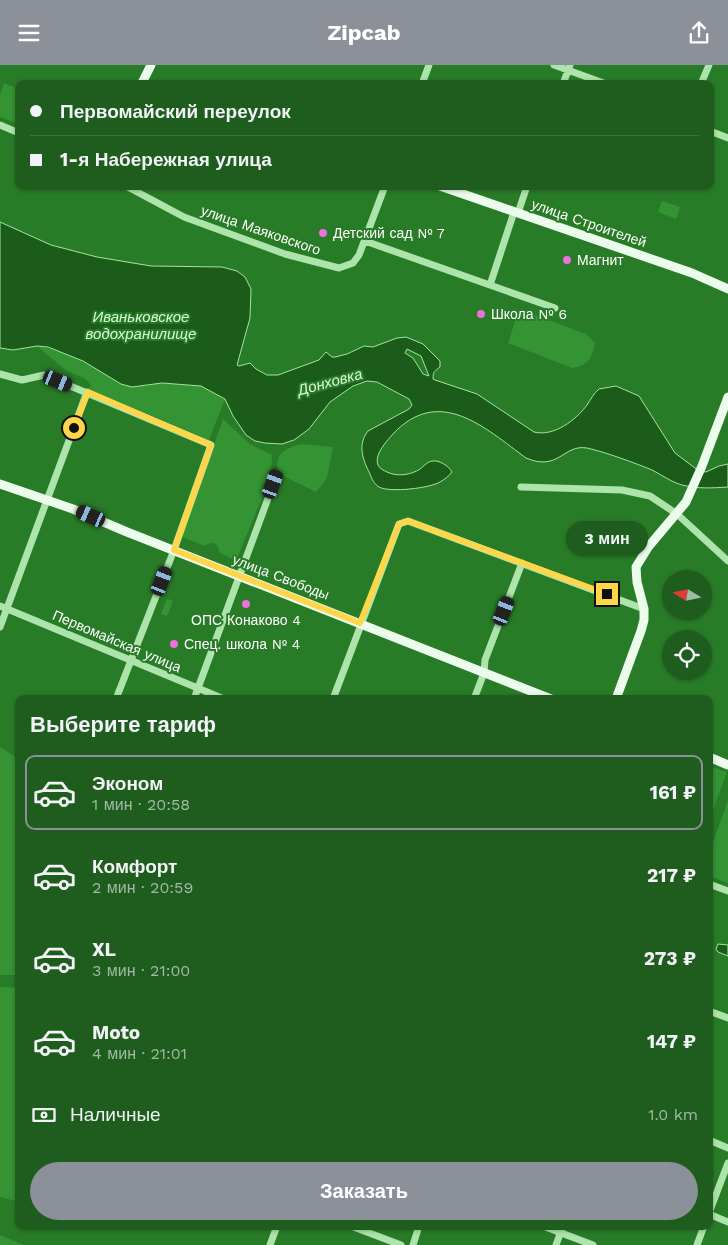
<!DOCTYPE html>
<html lang="ru">
<meta charset="utf-8">
<style>
body{margin:0;font-family:"Work Sans",sans-serif;background:#266326;color:#f1f3f6;height:100vh;display:flex;flex-direction:column;font-size:19px;white-space:nowrap}
*{box-sizing:border-box;margin:0}
p{font-size:16px;color:#a1baa4}
.icon{flex:none;width:28px;height:28px;fill:none;stroke:currentColor;stroke-width:2;stroke-linecap:round;stroke-linejoin:round}
.map{position:relative;flex:1;overflow:hidden}
.sheet{position:absolute;left:15px;top:630px;width:698px;height:535px;display:flex;flex-direction:column;background:#1e5d1d;border-radius:10px;box-shadow:0 1px 4px #0004}
.sheet>*{flex:none}
.hud{position:absolute;left:15px;top:15px;width:699px;height:110px;border-radius:10px;box-shadow:0 1px 4px #0004;display:grid;align-content:center;height:110px;padding:0 15px;background:#1e5d1d}
.needle{width:32px;rotate:280deg}
.buttons{position:absolute;left:662px;top:505px;display:grid;gap:10px}
.buttons a{display:grid;place-items:center;width:50px;height:50px;border-radius:50%;background:#1e5d1d;box-shadow:0 1px 4px #0004;font-size:25px}
.end{position:absolute;width:22px;height:22px;margin:-11px;border:6px solid #ffd54a;background:#111;box-shadow:0 0 0 2px #111}
.from{border-radius:50%}
.bubble{position:absolute;height:35px;border-radius:18px;background:#1e5d1d;box-shadow:0 1px 4px #0004;font-size:16px;font-weight:700;line-height:35px;text-align:center}
.car{position:absolute;width:15px;height:30px;margin:-15px -8px;border-radius:6px;box-shadow:0 0 4px 1px #0007;background:linear-gradient(#222 24%,#8ab4d8 0 40%,#222 0 76%,#8ab4d8 0 86%,#222 0)}
.hud b{display:flex;align-items:center;gap:18px;height:48px;font-size:19px}
.hud b+b{border-top:1px solid #3c723b}
.hud i{width:12px;height:12px;background:#f1f3f6}
ul{padding:0;list-style:none}
li{display:flex;align-items:center;gap:15px;height:75px;margin:0 10px 8px;padding:0 5px;border:2px solid transparent;border-radius:10px}
li div{flex:1}
li b{display:block;font-size:19px}
li em{font-style:normal;font-weight:700}
li.on{border-color:#8c9099}
li>.icon{width:45px;height:45px;stroke-width:1.5}
h2{padding:0 15px;font-size:22px;line-height:60px}
.pay{display:flex;align-items:center;gap:12px;height:55px;padding:0 15px;font-size:19px}
.pay p{margin-inline-start:auto}
.primary-button{display:flex;gap:10px;margin-top:auto;padding:10px 15px}
.primary-button a{flex:1;height:58px;border-radius:30px;background:#8c9099;color:#fff;font-size:20px;font-weight:700;line-height:58px;text-align:center}
header{display:flex;justify-content:space-between;align-items:center;height:65px;padding:0 15px;background:#8c9099;color:#fff;font-size:22px;font-weight:700}
.map>svg:first-child{display:block}
</style>
<header><svg class="icon" aria-label="menu" viewBox="0 0 24 24"><path d="M4 6h16M4 12h16M4 18h16"/></svg>Zipcab<svg class="icon" aria-label="share" viewBox="0 0 24 24"><path d="M12 15V3M7 8l5-5 5 5M5 13v7h14v-7"/></svg></header>
<div class="map">
<svg width="728" height="1180" viewBox="0 0 728 1180">
<rect width="100%" height="100%" fill="#287c27"/>
<!-- green -->
<path fill="#349332" d="M4 18 19 24V59L0 52V30Z
M662 136 680 142 676 154 658 147Z
M519 244 586 269 595 278C592 293 588 301 572 303L508 278Z
M37 281 63 287 99 305 147 321 162 318 201 321 225 334 209 375 88 324 91 320 84 313 67 306Z
M223 354 250 379 272 390 271 411 236 496 219 487C219 478 211 475 205 481L182 472Z
M301 379 333 382 327 413 316 427 281 410 277 400C278 386 289 382 301 379Z
M167 534 173 536 167 551 161 549Z
M0 682 19 694V910H0Z
M709 701 727 707 709 757Z
M728 735V818L709 811V789Z
M0 922 19 923V1137L0 1132Z
M0 1170 24 1180H0Z"/>
<!-- water -->
<path fill="#1b5c1b" stroke="#a3e4a0" fill-rule="evenodd" d="M0 157 51 180 97 192 151 201 222 202 237 206 245 212 251 224 250 253 237 300 239 301 250 298 256 304 267 310H278L319 295 326 287 332 292H335L347 289 364 281 373 282 397 273 406 272 423 279 440 296V302C435 306 433 306 433 314L435 315 477 329 534 367C554 372 576 355 587 340 591 334 594 328 599 324L616 321 639 331 675 388 699 406 706 407 719 401 728 399V422C712 423 698 424 682 420 671 417 662 410 652 405 635 398 605 387 587 383 563 379 559 407 526 393 485 363 439 319 392 370 386 377 374 390 378 400 380 404 383 405 387 407 397 412 411 410 420 404 424 401 428 396 433 396 439 395 449 401 452 407 449 411 445 414 440 417 430 423 390 428 379 422 374 419 372 414 370 409 363 395 357 380 368 366L409 344 412 340 409 334 377 317 367 316 353 321 330 337 309 364 294 375 282 379 265 378 255 376 246 370 233 351 225 334 201 321 162 318 132 322 121 319 83 296 48 282 37 281 13 285 0 283ZM407 284 421 291 429 311 423 309 413 293 405 288Z
M718 879 728 880V891L718 887 716 884Z"/>
<g fill="none" stroke-linecap="round" stroke-linejoin="round">
<!-- minor -->
<path stroke="#ade4ab" stroke-width="7" d="M554 0 606 19
M422 19 429 0
M563 19 570 0
M701 19 709 0
M0 60 19 68
M710 66 728 73
M126 121 184 152 285 189 339 203 353 198 359 190 385 121
M518 148 527 121
M365 176 555 243
M490 220 514 147
M0 309 22 315 44 310 211 380 174 485 116 634
M521 422 622 425 650 431 677 449 728 496
M0 541 224 634
M0 562 87 327
M194 634 277 409
M333 634 399 459 408 456 644 544
M474 634 484 608 485 595 522 498
M709 819 728 826
M709 946 728 953
M709 1075 728 1083
M709 1148 728 1098
M709 1149 728 1157
M351 1161 401 1180
M543 1161 593 1180
M270 1180 277 1161
M413 1180 419 1161
M556 1180 563 1161
M697 1180 704 1161"/>
<!-- major -->
<path stroke="#ebfcec" stroke-width="9" d="M144 19 142 18 151 0
M440 121 692 208 728 224
M0 419 73 444 127 467 551 634
M616 634 641 566 644 555V544L637 517 636 502 649 481 686 437 702 401 728 332
M709 692 728 700"/>
</g>
<g fill="none" stroke-linecap="round" stroke-linejoin="round">
<!-- route -->
<path stroke="#ffd54a" stroke-width="6" d="M74 363 88 327 211 380 174 485 360 558 399 459 408 456 607 529"/>
</g>
<!-- markers -->
<g fill="#ec71db" stroke="#287c27" stroke-width="2">
<circle cx="323" cy="168" r="5"/>
<circle cx="567" cy="195" r="5"/>
<circle cx="481" cy="249" r="5"/>
<circle cx="246" cy="539" r="5"/>
<circle cx="174" cy="579" r="5"/>
</g>
<g text-anchor="middle" dominant-baseline="central" stroke-width="4" stroke-linejoin="round" paint-order="stroke">
<!-- street labels -->
<g font-size="14" fill="#fff" stroke="#287c27">
<text transform="translate(589 158) rotate(19)">улица Строителей</text>
<text transform="translate(261 165) rotate(19)">улица Маяковского</text>
<text transform="translate(281 512) rotate(21)">улица Свободы</text>
<text transform="translate(117 576) rotate(23)">Первомайская улица</text>
</g>
<!-- poi labels -->
<g font-size="14" fill="#fff" stroke="#287c27" text-anchor="start">
<text x="333" y="168">Детский сад № 7</text>
<text x="577" y="195">Магнит</text>
<text x="491" y="249">Школа № 6</text>
<text x="246" y="555" text-anchor="middle">ОПС Конаково 4</text>
<text x="184" y="579">Спец. школа № 4</text>
</g>
<!-- water labels -->
<g font-size="15" font-style="italic" fill="#dcf6db" stroke="#287c27">
<text x="141" y="252">Иваньковское<tspan x="141" dy="17">водохранилище</tspan></text>
<text transform="translate(330 317) rotate(-15)">Донховка</text>
</g>
</g>
</svg>
<div class="buttons">
<a><svg class="needle" viewBox="-14 -14 28 28"><path d="M0-13l5 13h-10z" fill="#e53935"/><path d="M0 13l5-13h-10z" fill="#a1baa4"/></svg></a>
<a><svg class="icon" aria-label="locate" viewBox="0 0 24 24"><circle cx="12" cy="12" r="6"/><path d="M12 2v4M12 18v4M2 12h4M18 12h4"/></svg></a>
</div>
<i class="end from" style="left:74px;top:363px"></i>
<i class="end" style="left:607px;top:529px"></i>
<div class="bubble" style="left:566px;top:456px;width:82px">3 мин</div>
<i class="car" style="left:58px;top:316px;rotate:112deg"></i>
<i class="car" style="left:273px;top:419px;rotate:20deg"></i>
<i class="car" style="left:91px;top:451px;rotate:294deg"></i>
<i class="car" style="left:162px;top:516px;rotate:21deg"></i>
<i class="car" style="left:504px;top:546px;rotate:21deg"></i>
<div class="hud">
<b><i class="from"></i>Первомайский переулок</b>
<b><i></i>1-я Набережная улица</b>
</div>
<section class="sheet">
<h2>Выберите тариф</h2>
<ul>
<li class="on"><svg class="icon" aria-label="car" viewBox="0 0 24 24"><path d="M5 17H2v-5l4-1 3-4h7l3 4 3 1v5h-3M9 17h6M6 11h13"/><circle cx="7" cy="17" r="2"/><circle cx="17" cy="17" r="2"/></svg><div><b>Эконом</b><p>1 мин · 20:58</p></div><em>161 ₽</em></li>
<li><svg class="icon" aria-label="car" viewBox="0 0 24 24"><path d="M5 17H2v-5l4-1 3-4h7l3 4 3 1v5h-3M9 17h6M6 11h13"/><circle cx="7" cy="17" r="2"/><circle cx="17" cy="17" r="2"/></svg><div><b>Комфорт</b><p>2 мин · 20:59</p></div><em>217 ₽</em></li>
<li><svg class="icon" aria-label="car" viewBox="0 0 24 24"><path d="M5 17H2v-5l4-1 3-4h7l3 4 3 1v5h-3M9 17h6M6 11h13"/><circle cx="7" cy="17" r="2"/><circle cx="17" cy="17" r="2"/></svg><div><b>XL</b><p>3 мин · 21:00</p></div><em>273 ₽</em></li>
<li><svg class="icon" aria-label="car" viewBox="0 0 24 24"><path d="M5 17H2v-5l4-1 3-4h7l3 4 3 1v5h-3M9 17h6M6 11h13"/><circle cx="7" cy="17" r="2"/><circle cx="17" cy="17" r="2"/></svg><div><b>Moto</b><p>4 мин · 21:01</p></div><em>147 ₽</em></li>
</ul>
<div class="pay"><svg class="icon" aria-label="cash" viewBox="0 0 24 24"><path d="M3 7h18v10H3z"/><circle cx="12" cy="12" r="2"/></svg>Наличные<p>1.0 km</p></div>
<div class="primary-button"><a>Заказать</a></div>
</section>
</div>
